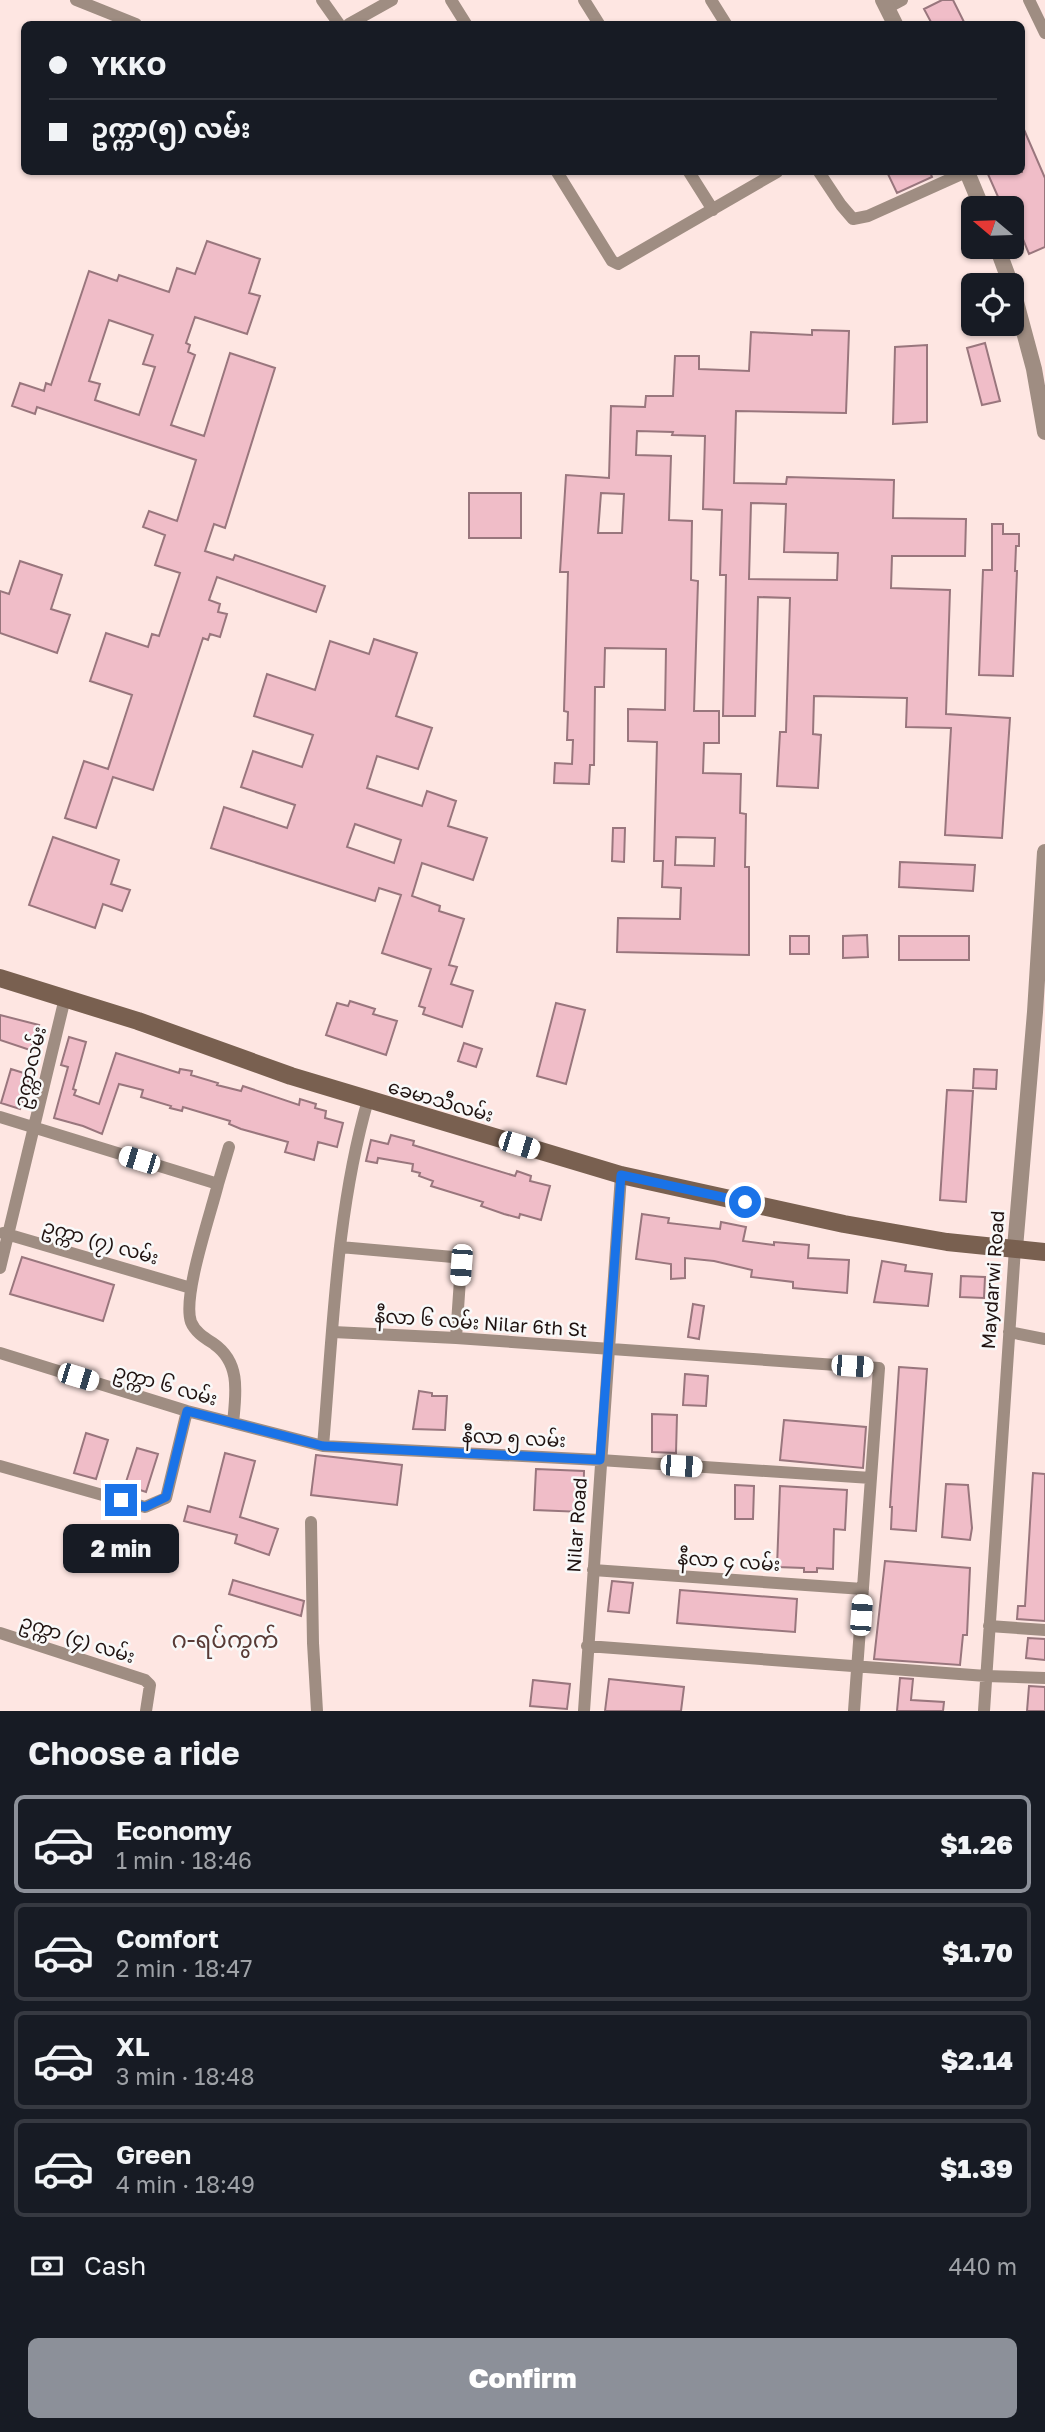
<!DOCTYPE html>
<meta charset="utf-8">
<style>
body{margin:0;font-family:"Golos Text","Noto Sans Myanmar",sans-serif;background:#242831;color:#f1f3f6;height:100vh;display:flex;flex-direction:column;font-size:26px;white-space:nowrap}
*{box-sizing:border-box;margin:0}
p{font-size:23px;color:#9ea1a6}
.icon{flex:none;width:38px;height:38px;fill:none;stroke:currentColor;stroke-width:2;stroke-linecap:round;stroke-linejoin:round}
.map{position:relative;height:1711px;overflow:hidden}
.panel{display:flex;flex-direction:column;background:#171b24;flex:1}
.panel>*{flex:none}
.guide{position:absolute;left:21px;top:21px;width:1004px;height:154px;border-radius:10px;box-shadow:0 2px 5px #0004;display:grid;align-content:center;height:154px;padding:0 28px;background:#171b24}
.needle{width:46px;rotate:289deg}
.tools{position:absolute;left:961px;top:196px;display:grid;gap:14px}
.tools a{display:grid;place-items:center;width:63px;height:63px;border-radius:10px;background:#171b24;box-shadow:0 2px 5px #0004;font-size:35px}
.end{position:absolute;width:32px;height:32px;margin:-16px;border:9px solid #1a73e8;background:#fff;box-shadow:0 0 0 4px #fff}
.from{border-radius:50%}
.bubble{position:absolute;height:49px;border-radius:10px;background:#171b24;box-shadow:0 2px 5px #0004;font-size:23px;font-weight:800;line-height:49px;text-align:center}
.car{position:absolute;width:21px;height:42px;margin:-21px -10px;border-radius:9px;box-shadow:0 0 5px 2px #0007;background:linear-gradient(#fff 24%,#345 0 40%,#fff 0 76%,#345 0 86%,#fff 0)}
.guide b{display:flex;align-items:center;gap:24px;height:66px;font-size:26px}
.guide b+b{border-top:2px solid #363941}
.guide i{width:18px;height:18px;background:#f1f3f6}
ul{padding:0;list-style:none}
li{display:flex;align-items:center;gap:21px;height:98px;margin:0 14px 10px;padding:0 14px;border:4px solid #363941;border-radius:10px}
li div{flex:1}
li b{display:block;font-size:26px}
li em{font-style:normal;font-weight:800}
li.current{border-color:#8c9099}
li>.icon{width:63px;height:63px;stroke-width:1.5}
h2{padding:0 28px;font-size:32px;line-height:84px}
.pay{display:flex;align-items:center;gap:18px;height:77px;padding:0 28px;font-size:26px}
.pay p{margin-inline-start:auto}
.action{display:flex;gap:14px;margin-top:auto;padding:14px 28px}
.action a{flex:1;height:80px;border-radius:10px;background:#8c9099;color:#fff;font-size:28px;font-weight:800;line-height:80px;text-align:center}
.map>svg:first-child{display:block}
</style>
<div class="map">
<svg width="1045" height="1711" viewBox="0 0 1045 1711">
<rect width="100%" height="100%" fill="#fee6e2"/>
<!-- building -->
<path fill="#f0bdc8" stroke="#99767d" stroke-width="2" fill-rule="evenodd" d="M942 0H953L965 24H932L924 9Z
M1022 125 1045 178V247L1029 254 1018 227 1012 229V208H1003L987 172H1022Z
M887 172H930L932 177 897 193Z
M207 241 260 259 249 293 260 296 247 334 195 317 186 343 190 345 188 352 195 355 171 425 204 436 230 353 275 368 225 528 214 524 205 551 233 560 235 555 325 586 316 612 217 577 209 600 220 604 218 612 227 614 220 637 210 634 208 640 203 638 153 790 113 777 96 828 65 818 84 761 108 769 132 695 90 681 106 633 148 647 152 634 159 636 180 573 155 565 165 535 143 527 149 511 177 521 196 460 37 407 35 414 12 406 20 383 44 391 46 383 51 385 89 271 117 281 119 275 169 292 177 268 195 274ZM109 320 153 335 143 364 155 367 139 415 95 400 100 384 89 381Z
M812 330 849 331 846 413 736 411 734 483 786 484 787 477 894 480 893 518 966 519 965 556H892L891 588 950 590 946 714 1010 718 1002 838 945 835 951 728 906 727 907 698 814 696 813 734 821 735 818 788 777 786 780 732H786L790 598 758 597 755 716H723L726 575H720L722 510 703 509 705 436 672 435 673 432 637 431 636 455 671 456 669 520 692 521 691 580 698 581 694 711H719V743H704L703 773 741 774 740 813 746 814 745 867H749V955L617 952 618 918 680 919 681 888 662 887 663 861H654L657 742 628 741V709L665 710 666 649 605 648 604 687H595L594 765H590L589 784 554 783 555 763 572 764 573 740H567L568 712 564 711 568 572H560L566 475 609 478 611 406 645 407 646 396H673L675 356H699V369L749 371 751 332 812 335ZM601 493 624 494 622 533H598ZM751 503 786 504 784 552 838 553 837 580 749 579ZM676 837 715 838 714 866 675 865Z
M985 343 1000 401 982 405 967 348Z
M927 345V422L893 424 895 347Z
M469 493H521V538H469Z
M992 524H1003V534H1019V546H1016L1015 571H1017L1013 676 979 675 983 570H992Z
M20 561 62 575 51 609 70 615 57 653 0 633V591L9 594Z
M374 639 417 653 396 716 432 728 418 769 377 756 367 788 422 806 427 791 456 801 448 826 487 838 473 880 422 863 412 896 440 906 439 911 464 919 449 965 457 967 451 984 473 991 462 1027 423 1014 425 1008 419 1006 431 969 382 953 401 895 379 888 375 901 211 848 224 807 287 828 295 805 241 787 253 751 302 767 313 735 254 716 267 674 315 690 330 641 369 654ZM355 824 401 840 394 863 347 847Z
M613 828H625L624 862 612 861Z
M53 837 119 860 111 884 130 890 122 911 103 904 95 928 29 905Z
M900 862 975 865 973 891 899 887Z
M867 935 868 957 843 958V936Z
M790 936H809V954H790Z
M899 936H969V960H899Z
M350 1001 375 1009 373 1014 397 1021 386 1055 326 1035 337 1003 348 1006Z
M556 1003 585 1010 566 1084 537 1076Z
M0 1015 39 1025 30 1050 0 1040Z
M69 1037 86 1042 73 1089 76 1090 74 1095 99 1104 116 1053 179 1073 180 1069 192 1071 191 1075 218 1083 217 1085 241 1091 243 1086 299 1105 300 1099 316 1104 315 1108 326 1111 325 1118 343 1123 337 1147 318 1142 314 1160 285 1152 288 1142 241 1129 229 1124 230 1121 183 1107 182 1111 170 1108 171 1106 141 1097 143 1090 119 1084 102 1134 83 1126 54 1118 68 1067 61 1065Z
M464 1043 482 1049 476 1067 458 1061Z
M11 1069 30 1075 20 1109 1 1103Z
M974 1069 997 1070 996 1089 973 1088Z
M947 1090 973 1091 966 1202 940 1200Z
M391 1135 414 1141 413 1145 515 1176 517 1171 531 1176 530 1181 550 1186 541 1220 520 1214 519 1218 504 1214 481 1206 483 1202 431 1186 433 1181 419 1176 420 1173 412 1171 413 1164 378 1158 377 1163 366 1161 371 1140 388 1144Z
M642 1214 669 1218 668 1223 720 1229 721 1222 746 1227 743 1241 774 1245V1242L809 1245 808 1258 849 1260 847 1293 793 1288V1282L751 1277 752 1270 714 1261 685 1258V1278L671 1279V1264L636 1259Z
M22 1257 114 1285 103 1321 10 1294Z
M882 1261 906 1265 905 1271 932 1274 928 1306 874 1302Z
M961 1276 985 1277 984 1298 960 1297Z
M693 1304 704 1306 699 1339 688 1337Z
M899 1367 927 1369 916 1531 891 1529 892 1507H890Z
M685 1374 708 1376 706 1406 683 1405Z
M419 1391 432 1393V1396H447L445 1430 413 1429Z
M652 1414 677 1415 676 1453 652 1452Z
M784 1420 866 1427 863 1468 780 1460Z
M86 1433 108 1440 96 1479 74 1473Z
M137 1448 158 1454 146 1492 125 1485Z
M225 1453 255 1461 240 1517 278 1529 269 1555 235 1543 237 1535 184 1521 188 1506 210 1512Z
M316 1455 402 1465 397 1505 311 1495Z
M536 1469 584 1471 583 1512 534 1510Z
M1033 1473 1045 1474V1621L1017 1619 1018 1606H1025Z
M946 1484 968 1485 972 1528 970 1540 942 1537Z
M735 1485 754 1486 753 1519H735Z
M780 1486 847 1490 845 1530 834 1529 833 1569 817 1568V1572H804V1568L777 1567Z
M885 1561 970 1568 967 1635H963L960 1665 874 1659Z
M233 1580 304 1601 301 1616 229 1594Z
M612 1581 633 1583 629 1613 608 1611Z
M680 1590 797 1599 795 1632 677 1623Z
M1028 1638 1045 1639V1660L1026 1658Z
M900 1678 913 1679 911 1700 944 1702 943 1711H897Z
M609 1679 684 1687 681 1711H605Z
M533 1680 570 1684 567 1709 530 1706Z
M1029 1686 1045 1687V1711H1027Z"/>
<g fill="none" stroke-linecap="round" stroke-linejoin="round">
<!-- minor -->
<path stroke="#9f8d82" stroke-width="12" d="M76 0 136 24
M322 0 339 24
M451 0 466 24
M584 0 599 24
M711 0 726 24
M1029 0 1045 33
M887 8 902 0
M349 24 392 0
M557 172 612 261 618 264 777 172
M689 172 713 210
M819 172 841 205 853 219 868 216 966 172
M0 1117 218 1184 229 1147
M218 1184C211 1213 182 1296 191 1322 195 1332 205 1338 214 1344 241 1363 236 1393 233 1423
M3 1233 191 1288
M340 1247 453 1257 461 1265 456 1338
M0 1268 65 998
M333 1332 456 1338 879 1368 854 1711
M1009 1332 1045 1339
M0 1353 187 1411 323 1446 600 1460 871 1478
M323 1446C333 1331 336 1211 368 1100
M0 1466 145 1507 166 1498 187 1411
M311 1522 313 1643 317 1711
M593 1570 863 1589
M989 1626 1045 1630
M0 1633 145 1680 150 1685 146 1711
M587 1646 986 1676 1045 1678
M584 1711 621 1175
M984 1711 1015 1248"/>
<!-- tertiary -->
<path stroke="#9f8d82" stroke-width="16" d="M883 0 895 24
M967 172 982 208
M997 247 1011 285
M1012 287 1034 369 1045 432
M1015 1248 1035 1012 1045 852"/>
<!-- secondary -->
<path stroke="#796050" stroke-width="18" d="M0 978 138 1021 291 1076 621 1175 844 1224 947 1242 1045 1252"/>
</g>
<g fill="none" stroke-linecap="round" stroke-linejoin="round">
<!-- route -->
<path stroke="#1a73e8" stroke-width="9" d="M121 1500 145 1507 166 1497 187 1411 323 1446 600 1460 621 1175 745 1202"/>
</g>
<g text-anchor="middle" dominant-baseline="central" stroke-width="5" stroke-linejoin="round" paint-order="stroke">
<!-- street labels -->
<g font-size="19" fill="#1f1210" stroke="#f9f9f9">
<text transform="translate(29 1067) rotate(-76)">ဥက္ကာလမ်း</text>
<text transform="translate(441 1100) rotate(16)">ခေမာသီလမ်း</text>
<text transform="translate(101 1241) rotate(16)">ဥက္ကာ (၇) လမ်း</text>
<text transform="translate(992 1280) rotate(-86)">Maydarwi Road</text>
<text transform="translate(481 1322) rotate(4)">နီလာ ၆ လမ်း Nilar 6th St</text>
<text transform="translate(166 1384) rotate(16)">ဥက္ကာ ၆ လမ်း</text>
<text transform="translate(514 1437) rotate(3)">နီလာ ၅ လမ်း</text>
<text transform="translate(576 1525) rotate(-86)">Nilar Road</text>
<text transform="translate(729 1560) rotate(4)">နီလာ ၄ လမ်း</text>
<text transform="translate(78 1638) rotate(18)">ဥက္ကာ (၄) လမ်း</text>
</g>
<!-- quarter labels -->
<g font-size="23" fill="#593b36" stroke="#f9f9f9">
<text x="225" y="1639">ဂ-ရပ်ကွက်</text>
</g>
</g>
</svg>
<div class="tools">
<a><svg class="needle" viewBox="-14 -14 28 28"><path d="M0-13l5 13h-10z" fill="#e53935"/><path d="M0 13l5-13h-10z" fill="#9ea1a6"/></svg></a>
<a><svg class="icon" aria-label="locate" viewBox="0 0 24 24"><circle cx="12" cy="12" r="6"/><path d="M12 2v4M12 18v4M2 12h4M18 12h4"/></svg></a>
</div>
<i class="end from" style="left:745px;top:1202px"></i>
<i class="end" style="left:121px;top:1500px"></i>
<div class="bubble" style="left:63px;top:1524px;width:116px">2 min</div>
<i class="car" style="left:519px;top:1145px;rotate:107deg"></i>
<i class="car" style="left:139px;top:1160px;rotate:287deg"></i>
<i class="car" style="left:461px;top:1265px;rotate:184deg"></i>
<i class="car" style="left:852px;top:1366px;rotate:94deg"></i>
<i class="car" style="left:78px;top:1377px;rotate:107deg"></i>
<i class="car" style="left:681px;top:1466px;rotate:94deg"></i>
<i class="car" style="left:861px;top:1615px;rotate:4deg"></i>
<div class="guide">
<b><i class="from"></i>YKKO</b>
<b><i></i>ဥက္ကာ(၅) လမ်း</b>
</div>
</div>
<section class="panel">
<h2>Choose a ride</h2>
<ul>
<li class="current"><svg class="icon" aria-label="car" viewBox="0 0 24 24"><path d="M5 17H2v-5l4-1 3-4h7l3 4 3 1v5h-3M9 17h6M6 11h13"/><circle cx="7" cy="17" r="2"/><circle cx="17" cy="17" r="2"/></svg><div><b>Economy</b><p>1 min · 18:46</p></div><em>$1.26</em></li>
<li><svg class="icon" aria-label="car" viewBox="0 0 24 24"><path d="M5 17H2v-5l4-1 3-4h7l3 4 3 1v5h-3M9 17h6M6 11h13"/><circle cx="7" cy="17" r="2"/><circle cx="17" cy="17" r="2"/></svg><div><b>Comfort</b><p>2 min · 18:47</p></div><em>$1.70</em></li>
<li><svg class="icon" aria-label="car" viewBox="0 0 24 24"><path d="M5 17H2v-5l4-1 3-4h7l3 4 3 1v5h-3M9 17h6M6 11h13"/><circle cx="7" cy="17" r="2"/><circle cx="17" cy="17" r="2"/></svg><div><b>XL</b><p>3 min · 18:48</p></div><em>$2.14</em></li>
<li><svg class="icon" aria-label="car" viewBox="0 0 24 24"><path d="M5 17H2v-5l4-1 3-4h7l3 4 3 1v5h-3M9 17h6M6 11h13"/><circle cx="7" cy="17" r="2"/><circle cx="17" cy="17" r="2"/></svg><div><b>Green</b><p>4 min · 18:49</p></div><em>$1.39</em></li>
</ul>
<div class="pay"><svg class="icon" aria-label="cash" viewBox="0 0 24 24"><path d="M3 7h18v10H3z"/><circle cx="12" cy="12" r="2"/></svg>Cash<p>440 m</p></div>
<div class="action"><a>Confirm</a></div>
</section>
